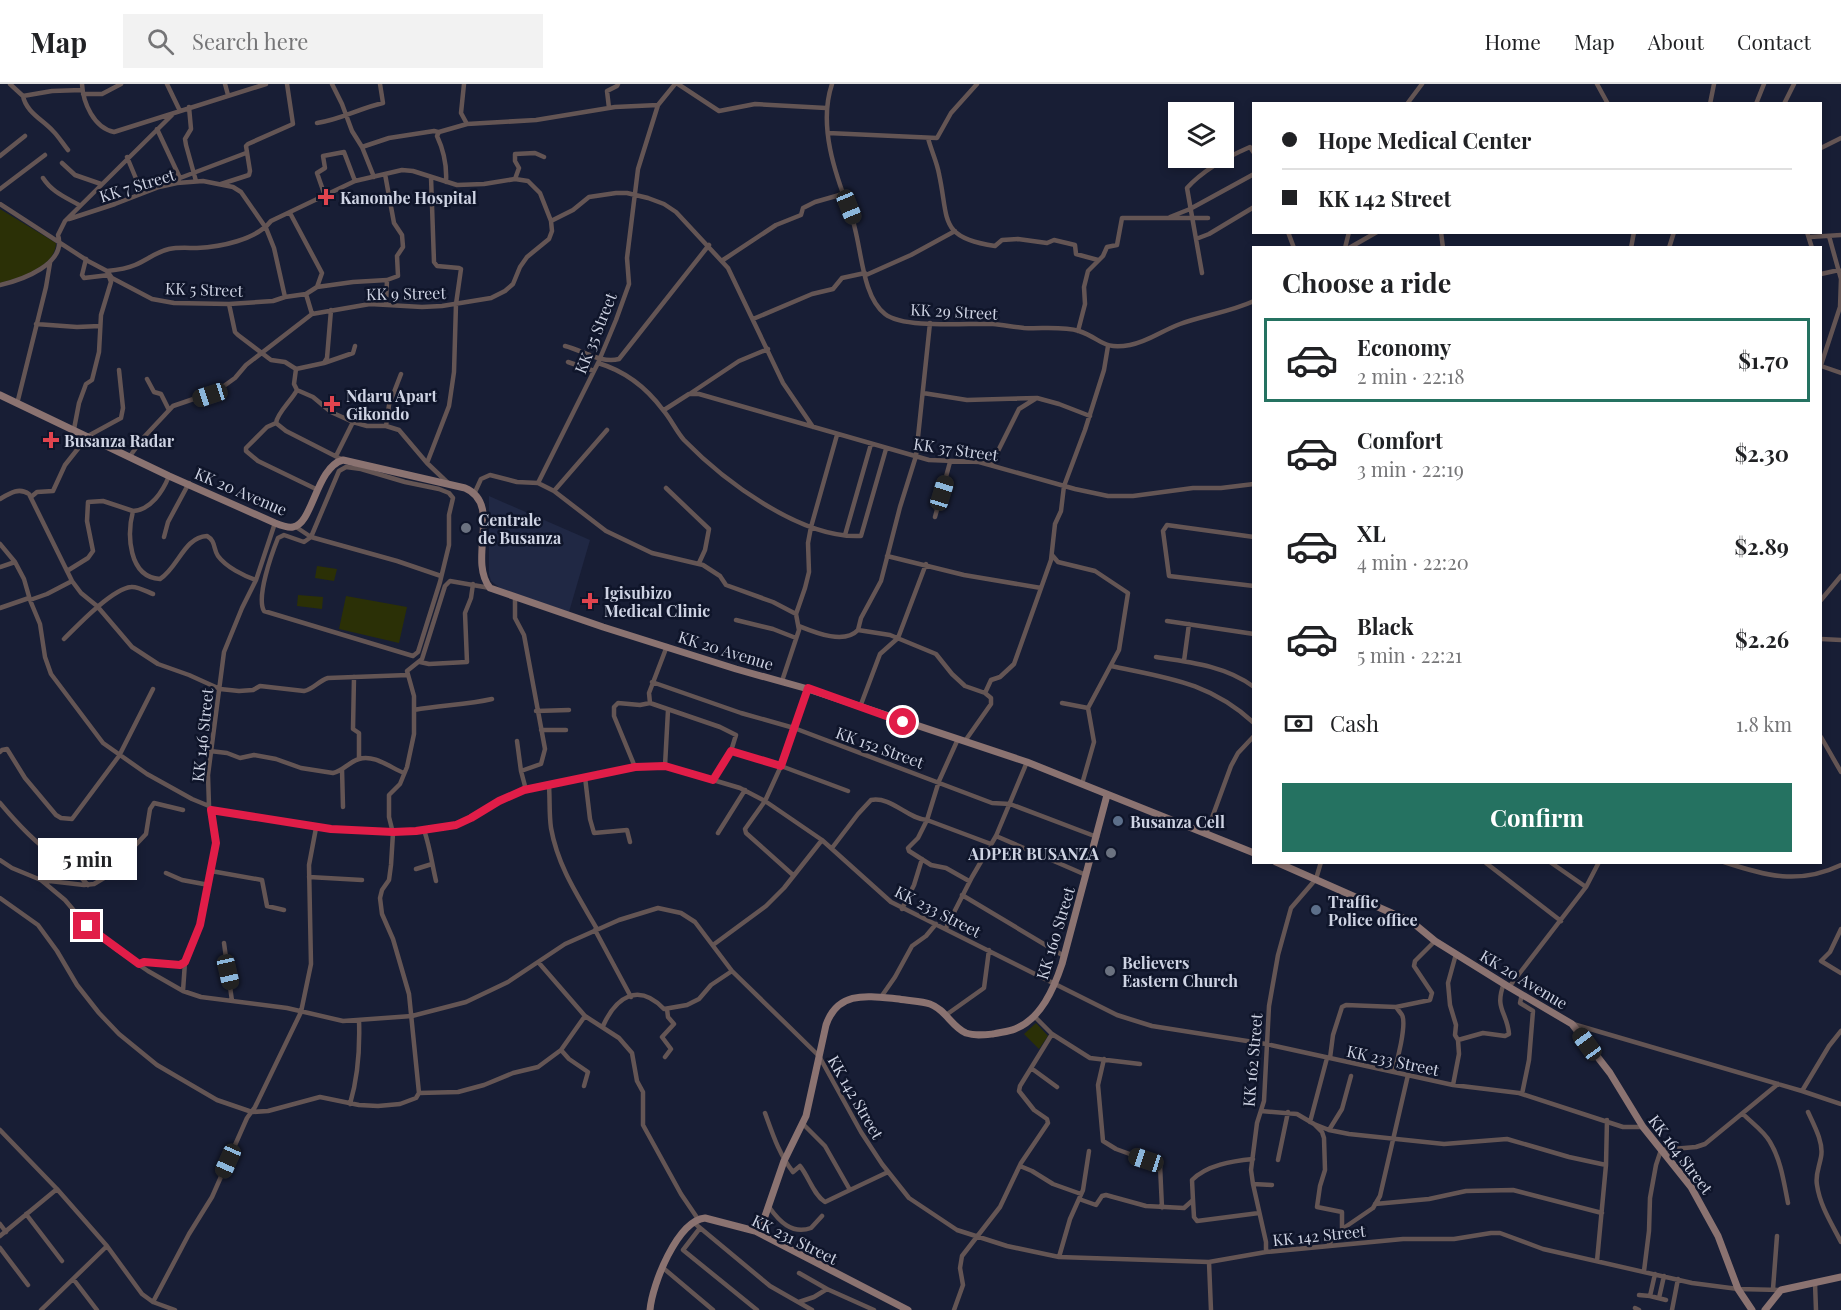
<!DOCTYPE html>
<meta charset="utf-8">
<style>
body{margin:0;font-family:"Playfair Display",serif;background:#f2f2f2;color:#202124;height:100vh;display:flex;flex-direction:column;font-size:22px;white-space:nowrap}
*{box-sizing:border-box;margin:0}
p{font-size:20px;color:#757577}
.icon{flex:none;width:33px;height:33px;fill:none;stroke:currentColor;stroke-width:2;stroke-linecap:round;stroke-linejoin:round}
.map{position:relative;flex:1;overflow:hidden}
.sheet{position:absolute;left:1252px;top:162px;width:570px;height:618px;display:flex;flex-direction:column;background:#fff;border-radius:0px;box-shadow:0 3px 9px #0003}
.sheet>*{flex:none}
.banner{position:absolute;left:1252px;top:18px;width:570px;height:132px;border-radius:0px;box-shadow:0 3px 9px #0003;display:grid;align-content:center;height:132px;padding:0 30px;background:#fff}
.fabs{position:absolute;left:1168px;top:18px;display:grid;gap:12px}
.fabs a{display:grid;place-items:center;width:66px;height:66px;border-radius:0px;background:#fff;box-shadow:0 3px 9px #0003;font-size:30px}
.end{position:absolute;width:27px;height:27px;margin:-14px;border:8px solid #e11d48;background:#fff;box-shadow:0 0 0 3px #fff}
.from{border-radius:50%}
.bubble{position:absolute;height:42px;border-radius:0px;background:#fff;box-shadow:0 3px 9px #0003;font-size:20px;font-weight:700;line-height:42px;text-align:center}
.car{position:absolute;width:18px;height:36px;margin:-18px -9px;border-radius:8px;box-shadow:0 0 4px 2px #0007;background:linear-gradient(#222 24%,#8ab4d8 0 40%,#222 0 76%,#8ab4d8 0 86%,#222 0)}
.banner b{display:flex;align-items:center;gap:21px;height:57px;font-size:22px}
.banner b+b{border-top:2px solid #e0e0e0}
.banner i{width:15px;height:15px;background:#202124}
ul{padding:0;list-style:none}
li{display:flex;align-items:center;gap:18px;height:84px;margin:0 12px 9px;padding:0 18px;border:3px solid transparent;border-radius:0px}
li div{flex:1}
li b{display:block;font-size:22px}
li em{font-style:normal;font-weight:700}
li.selected{border-color:#257261}
li>.icon{width:54px;height:54px;stroke-width:1.5}
h2{padding:0 30px;font-size:27px;line-height:72px}
.pay{display:flex;align-items:center;gap:15px;height:66px;padding:0 30px;font-size:22px}
.pay p{margin-inline-start:auto}
.action{display:flex;gap:12px;margin-top:auto;padding:12px 30px}
.action a{flex:1;height:69px;border-radius:0px;background:#257261;color:#fff;font-size:24px;font-weight:700;line-height:69px;text-align:center}
header{display:flex;align-items:center;gap:36px;box-sizing:border-box;height:84px;padding:0 30px;background:#fff;border-bottom:2px solid #e0e0e0}
header strong{font-size:28px}
nav{display:flex;gap:33px;margin-inline-start:auto;font-size:21px}
.search{width:420px;height:54px;background:#f2f2f2;display:flex;align-items:center;gap:15px;box-sizing:border-box;padding:0 21px;border-radius:0px;color:#757577;font-size:22px}
.map>svg:first-child{display:block}
</style>
<header>
<strong>Map</strong>
<div class="search"><svg class="icon" aria-label="search" viewBox="0 0 24 24"><circle cx="10" cy="10" r="6"/><path d="M15 15l6 6"/></svg>Search here</div>
<nav><a>Home</a><a>Map</a><a>About</a><a>Contact</a></nav>
</header>
<div class="map">
<svg width="1841" height="1226" viewBox="0 0 1841 1226">
<rect width="100%" height="100%" fill="#181e35"/>
<!-- built -->
<path fill="#202844" d="M489 412 590 456 569 528 500 504 491 497 489 490Z"/>
<!-- green -->
<path fill="#2b3006" d="M0 125 56 159C56 182 20 194 0 199Z
M317 482 337 485 334 497 315 494Z
M298 511 323 513 322 525 297 522Z
M346 512 407 523 399 559 339 545Z
M1036 939 1048 952 1039 965 1024 950Z"/>
<g fill="none" stroke-linecap="round" stroke-linejoin="round">
<!-- street -->
<path stroke="#645554" stroke-width="4.5" d="M10 0 23 12C26 28 43 36 53 47 59 53 63 60 68 66
M82 0C83 19 94 44 114 48L266 0
M167 0 180 27
M225 0 228 11
M332 0 342 20 352 47 362 63 374 93
M464 0 461 29 467 40
M678 0 719 27 755 20 826 24
M832 0C818 41 835 90 850 128 862 157 860 211 885 230 904 245 967 239 993 240 1003 241 1014 243 1024 244 1041 245 1063 242 1079 247 1102 255 1102 266 1130 261 1148 258 1163 246 1180 240 1205 231 1230 228 1254 217
M1597 0 1608 20
M83 10H102L121 0
M23 12 52 7 82 6
M1407 20 1422 0
M1710 20 1714 0
M1756 20 1764 0
M1784 20 1794 0
M189 23 191 45 185 55 186 61 196 97
M609 24 607 7 617 2 618 0
M317 39C340 36 360 24 383 19L380 0
M157 45 180 94 178 96
M828 49 937 54 951 29 977 0
M928 54C931 66 937 78 939 90 949 135 938 154 995 162L1002 156 1018 155 1047 159 1054 156 1075 161 1076 170 1098 176
M362 63 389 54 434 47 438 48
M1821 64 1841 54
M0 72 25 52
M127 73 142 109
M62 79 75 91 101 100
M385 90 394 139 402 151 403 163 397 172 398 192 387 196
M43 94C52 108 65 113 79 121
M180 94 246 69
M515 95 519 84 515 77V70L535 69 544 73
M446 98C447 82 444 67 437 52L439 48 467 40 536 36 615 23 658 21
M221 100 249 91 250 87 246 62 248 60 293 40 287 0
M0 105 45 71
M325 112 317 89 325 84 323 72 344 68 355 97
M0 120 88 177 107 187 112 194 152 215 174 219 229 220 273 217 285 213 306 210 312 230
M290 129 322 189 317 203 306 210
M1170 133 1190 125 1254 90
M69 135 115 120 159 103 177 99 203 97 233 103 241 108 266 144 274 164 285 213
M1288 148 1294 164
M1441 148 1443 164
M1807 148 1812 164
M1810 153 1841 151
M1196 155 1209 150 1254 123
M1345 164 1349 148
M1349 164 1377 148
M1631 164 1634 148
M1669 164 1674 148
M86 175 82 191 84 194 109 191
M723 176 776 141 801 131 803 124 815 118 843 110
M1202 189 1187 104C1204 85 1227 73 1250 63L1254 69
M1821 190 1839 186
M866 191 911 171 955 147
M0 201C22 196 67 180 58 151L65 137 172 31
M317 203 353 198 387 196 386 220
M229 220 235 248 238 251 271 276 285 278 296 285 294 300 297 306 313 313 331 328 353 338 367 342H386L399 346 427 379 448 399
M753 235 812 210 833 205 842 194 865 189
M36 240 77 243 100 242
M1078 247 1085 220 1084 203 1088 187 1103 172 1107 163 1117 161 1122 134H1208
M565 262C582 266 601 280 619 275L709 161
M568 278 594 287
M324 279 353 269 355 262
M598 279C625 287 646 303 663 326 671 335 676 347 684 356 724 397 801 455 861 452L886 365
M1821 281 1840 223 1841 195 1829 152
M1821 282 1841 289
M296 285 324 279 327 274 331 226
M147 295 154 308 161 310 169 326
M297 306C292 316 277 329 276 339L267 343 246 364V367L258 377 318 406
M691 309 739 277 768 265
M923 309 967 316 1037 314 1059 320 1090 332
M17 320 46 203 50 179
M664 326 689 310H699L929 376 979 378 1075 405 1108 412H1133L1193 404H1221L1254 400
M276 339 286 347 343 376
M386 342 389 321 401 290
M74 345 79 319 86 300 92 296 99 268 101 231 111 198 107 187C117 186 126 185 135 181 147 176 156 168 169 165 178 163 188 164 197 164 220 163 256 156 271 137L355 97 402 86 413 87 457 101 484 100 515 95 528 97 540 109 551 137
M130 372 144 353 173 322 217 307 235 294 246 281 312 230 370 220 422 223 442 222 491 214 505 207 513 200 520 183 527 173 549 155 552 147 551 137 573 126 589 113 616 109H627L648 114 664 120 676 128 728 184 783 299 813 343
M336 372 353 338
M427 379 449 322 454 288 456 220 461 185 459 184 437 182 434 178 431 93
M991 381 1019 325 1035 315
M346 383 361 385 405 398 439 405 449 409 453 414 449 431V461L440 498 418 568 413 572 264 527C256 513 272 469 278 454L284 451 304 458 311 453 339 387Z
M169 392C163 407 151 426 133 427 127 450 128 493 160 495 178 484 184 453 207 452 216 457 213 465 218 472 226 483 244 492 256 496
M538 399 598 279 616 236 629 200 627 174 638 85 658 21 675 0
M666 404 709 445 705 466 699 479
M554 407 607 346
M475 408 481 395 490 391 517 398 538 399 554 407 606 447 652 469 703 481 720 492 726 501 773 518 796 530
M31 413 37 408 53 407 65 381 88 352 121 334 123 324 119 286
M0 415C10 409 19 403 29 410L72 497 81 509 97 522 132 563 158 580 189 591 220 605 239 607 253 606 260 602 304 607C314 605 318 597 328 594L408 591
M935 433 950 378
M296 443 311 453 397 477 441 492
M845 451 871 360
M164 453 168 438 189 399
M1254 453 1167 441 1163 447 1169 492 1254 502
M0 460 15 478 24 495 30 516 40 540 45 573 51 590 103 659 147 690 192 715 209 722
M1052 471 1058 478 1095 487 1128 509 1119 566 1088 624 1094 658 1082 700
M887 472 964 491 1041 504
M0 483 15 478
M67 487 88 474 93 467 87 437 88 418 103 417 133 427
M515 513V534L524 551 545 665 541 680 521 687 525 702 524 706
M30 516 47 510 72 497
M1821 516 1841 492
M0 524 29 514
M736 536 773 545 796 554
M1167 537 1254 550
M799 542C814 548 844 561 858 546L890 551 936 570 952 590 965 602 985 609
M858 546 861 534 881 497 900 423 916 372 930 239
M64 555C78 541 112 505 131 503 138 502 147 508 153 510
M1821 555 1841 556
M1156 573C1190 578 1226 582 1254 603
M1184 577 1189 540
M420 578 429 580 467 578 465 529 471 514 473 500
M1111 582C1168 594 1209 598 1254 639
M354 593 353 645 359 649V675
M782 597 799 546 796 530 805 504 809 488 808 459 811 443 837 351
M652 598 741 629 794 644 992 719 1010 720 1097 753
M650 619 649 609 667 562
M1062 619 1088 624
M860 623 880 570 898 554 926 480
M414 626C440 621 466 621 492 615
M536 627 569 626
M541 646H566
M1821 653 1841 688
M958 655 939 697 927 736 991 760
M517 657 521 687
M965 657 991 620V614L985 609 991 596 1000 593 1014 580 1051 476 1055 440 1061 427 1064 402 1085 346 1104 286 1108 262
M210 667 227 669 240 674 254 671 276 675 301 684 333 689C343 687 349 678 359 675 374 670 391 684 404 689
M0 668 2 666 7 665 25 694 56 731 61 734 72 735 119 672 153 605
M665 682 668 626
M635 683 614 632V623L618 619 640 621 650 619 720 643 736 651 731 667
M342 685 343 723
M585 693 590 735 594 749 627 746 630 758
M713 696 731 667 781 682 848 707
M549 702C550 716 549 730 551 744 558 783 578 812 597 845
M0 719C15 737 32 756 52 770 67 781 75 786 88 801
M211 726 331 745 393 749 416 747 456 741 471 734 499 717 524 706 635 683 665 682 676 685 740 704 765 717 822 756 891 818 1117 931 1152 942 1266 960 1453 1001 1519 1009 1623 1043H1643
M424 746C430 763 432 780 436 797
M718 749 745 706
M1206 750 1231 682 1238 669 1254 652
M996 752 1086 791
M832 764 858 730 871 716C891 712 908 735 927 736L918 754 908 764 909 767 931 781 946 784 969 797
M0 776 12 784 41 796 65 816 87 842 117 866 148 887 183 907 201 913 287 924 343 937 412 932 466 918 508 898 565 860 619 836 658 824 681 829 695 838 732 887 819 972 861 1048 882 1080 909 1114 957 1146 1007 1162 1059 1173 1209 1178 1266 1168 1403 1155H1454L1491 1149H1500L1543 1165 1692 1199 1738 1205 1781 1206
M1550 778 1586 803
M1724 778C1766 792 1799 801 1841 781
M1486 779 1561 837
M416 785 432 780
M211 787 262 796 267 822 284 826
M166 789 182 796 209 801
M793 791 746 749 745 745 765 717 781 682 808 605
M309 793 362 796
M41 796 84 801 94 800 114 788 123 770 129 768 146 750 150 725 154 719 183 726
M962 811 1064 872
M0 814 38 841 57 867 77 901 99 929 119 950 157 981 217 1016 252 1028 268 1027 320 1013 359 1021 378 1022 400 1020 416 1014 419 1009 409 910 393 855 382 830 380 814 382 806 389 796 391 781 393 749 389 733V711L400 700 407 683 414 650V612L407 587 422 575 445 502 450 497 490 504
M902 825 914 801 922 775
M946 844 972 793 996 752 1027 678
M1841 845 1830 868 1821 877 1841 889
M595 846 631 913
M224 859 232 917
M713 861 766 822 784 804 822 756
M1456 870 1448 899 1450 921 1456 941 1455 951 1458 956
M539 879 585 932 619 954 632 969 637 997 643 1008V1041L681 1110 698 1135
M139 880 144 878 180 881 185 878
M1509 903 1586 803 1599 778
M183 907 185 878 200 841 216 759 209 722 208 691 224 568 242 524 256 496 275 439
M1522 910 1520 919 1533 927 1529 976 1522 1010
M881 913 895 893 912 862 926 852 936 840
M946 931 984 904 989 866
M1573 940 1802 1007 1841 1020
M603 942C616 913 638 898 664 925L687 921 699 915 711 901 732 887
M1052 950 1090 974 1140 980
M561 966 569 975 588 988 584 1002
M665 973 671 965 662 953 674 940 668 933 667 925
M1330 974 1333 951 1342 923 1346 921 1396 923 1430 916 1432 909 1414 882 1415 877 1435 857
M1104 975 1098 1001 1103 1057 1116 1065 1160 1081 1162 1124
M1031 984 1057 1003
M1394 988C1397 978 1407 940 1402 931 1400 928 1398 926 1396 923
M1453 1001 1459 970 1458 956 1483 949 1505 952 1509 950C1507 927 1494 926 1504 899
M1802 1007 1829 962 1841 947
M419 1009 458 1008 484 1001 513 989 538 983 561 966 585 932
M350 1020C358 993 360 964 359 936
M1261 1027 1297 1030 1314 1040 1322 1048 1324 1054 1325 1086 1320 1102 1317 1123 1342 1128V1145
M1808 1028C1814 1041 1824 1059 1821 1073 1819 1084 1815 1091 1817 1101 1820 1122 1832 1140 1841 1158
M765 1029C773 1051 779 1070 793 1088L800 1082C809 1093 813 1110 825 1118L850 1106
M1743 1030C1752 1039 1764 1047 1770 1058 1781 1076 1784 1099 1788 1119
M1310 1038 1327 974
M802 1039 825 1062 850 1106 888 1088
M1314 1040 1329 1046 1349 1050 1444 1060 1507 1055 1569 1073 1606 1081
M0 1046 57 1105 107 1162 142 1210 153 1218 175 1226
M1329 1046 1342 1025 1351 992
M1278 1076 1288 1028
M1020 1082 1032 1087 1053 1100 1081 1110
M1253 1100 1272 1101
M1079 1115 1096 1121 1102 1112 1106 1111 1146 1122 1184 1124 1193 1116 1192 1096C1207 1081 1232 1077 1253 1075
M1193 1116 1194 1133 1197 1137 1259 1129
M1375 1120 1429 1115 1466 1107 1513 1106 1602 1129
M769 1123C779 1137 792 1151 811 1144L822 1132
M26 1130 62 1177
M693 1138 770 1202 812 1226
M0 1140 6 1148
M700 1144 683 1166 757 1226
M0 1152 57 1105
M1328 1162 1335 1150 1373 1124 1380 1112 1408 991
M0 1164 28 1201
M1266 1168V1158L1253 1100 1251 1086 1257 1039 1264 1017 1269 922 1278 871 1291 824 1316 795 1321 778
M1059 1173 1070 1135 1083 1106 1089 1067
M1597 1177 1606 1081 1607 1036
M1209 1178 1211 1226
M662 1183 713 1226
M1644 1187 1649 1147 1650 1114 1656 1081 1661 1066 1696 1063 1705 1060 1778 1000
M799 1189 827 1205
M74 1196 97 1226
M1815 1199 1816 1226
M1773 1205 1777 1152
M1639 1211 1650 1212 1655 1190
M1650 1212 1666 1216
M1659 1214 1664 1192
M153 1218 189 1150 212 1113 247 1034 255 1023 301 928 311 880 309 781 316 744
M799 1218 814 1213 827 1205 874 1226
M1635 1224 1639 1226
M41 1226 107 1162
M954 1226 963 1201 960 1184 962 1172 1000 1123 1021 1079 1048 1039 1047 1035 1034 1026 1019 1007 1020 1002 1052 950 1034 932
M1672 1226 1678 1195"/>
<!-- secondary -->
<path stroke="#8b7371" stroke-width="7" d="M0 311 169 392 275 439C280 441 288 444 293 443 313 440 316 383 343 376L465 404C503 420 467 475 490 504L603 543 736 585 808 605 1027 678 1254 769
M1276 778 1412 838 1435 857 1509 903 1572 940 1610 989 1643 1043 1691 1103 1718 1152 1738 1205 1752 1226
M755 1147 764 1135 784 1077 806 1032 826 941C838 906 868 912 899 915 909 917 921 917 930 920 945 925 952 943 966 949 975 952 983 951 993 950 1000 948 1008 948 1015 945 1041 935 1054 904 1062 880L1107 711
M650 1226C652 1201 677 1137 705 1134L755 1147 908 1226
M1765 1226 1781 1206 1841 1193"/>
</g>
<g fill="none" stroke-linecap="round" stroke-linejoin="round">
<!-- route -->
<path stroke="#e11d48" stroke-width="8" d="M87 842 139 880 144 878 180 881 185 878 200 841 216 759 211 726 331 745 393 748 416 747 456 741 471 734 499 717 524 706 635 683 665 682 713 696 731 667 781 682 808 604 903 638"/>
</g>
<!-- markers -->
<g fill="#e0444e" stroke="#0f152a" stroke-width="2">
<path d="M323 104h6v6h6v6h-6v6h-6v-6h-6v-6h6z"/>
<path d="M329 311h6v6h6v6h-6v6h-6v-6h-6v-6h6z"/>
<path d="M48 347h6v6h6v6h-6v6h-6v-6h-6v-6h6z"/>
<path d="M587 508h6v6h6v6h-6v6h-6v-6h-6v-6h6z"/>
</g>
<g fill="#6b7280" stroke="#0f152a" stroke-width="2">
<circle cx="466" cy="444" r="6"/>
<circle cx="1111" cy="769" r="6"/>
<circle cx="1110" cy="887" r="6"/>
</g>
<g fill="#5c6f8a" stroke="#0f152a" stroke-width="2">
<circle cx="1118" cy="737" r="6"/>
<circle cx="1316" cy="826" r="6"/>
</g>
<g text-anchor="middle" dominant-baseline="central" stroke-width="5" stroke-linejoin="round" paint-order="stroke">
<!-- street labels -->
<g font-size="16" fill="#ced3e3" stroke="#0f152a">
<text transform="translate(137 101) rotate(-17)">KK 7 Street</text>
<text transform="translate(204 205) rotate(2)">KK 5 Street</text>
<text transform="translate(406 209) rotate(-1)">KK 9 Street</text>
<text transform="translate(954 227) rotate(3)">KK 29 Street</text>
<text transform="translate(595 249) rotate(-68)">KK 35 Street</text>
<text transform="translate(956 365) rotate(8)">KK 37 Street</text>
<text transform="translate(241 407) rotate(23)">KK 20 Avenue</text>
<text transform="translate(726 566) rotate(17)">KK 20 Avenue</text>
<text transform="translate(202 651) rotate(-84)">KK 146 Street</text>
<text transform="translate(880 663) rotate(20)">KK 152 Street</text>
<text transform="translate(938 827) rotate(27)">KK 233 Street</text>
<text transform="translate(1055 849) rotate(-73)">KK 160 Street</text>
<text transform="translate(1524 895) rotate(31)">KK 20 Avenue</text>
<text transform="translate(1252 976) rotate(-85)">KK 162 Street</text>
<text transform="translate(1393 976) rotate(12)">KK 233 Street</text>
<text transform="translate(856 1013) rotate(60)">KK 142 Street</text>
<text transform="translate(1681 1070) rotate(53)">KK 164 Street</text>
<text transform="translate(1319 1151) rotate(-6)">KK 142 Street</text>
<text transform="translate(795 1155) rotate(26)">KK 231 Street</text>
</g>
<!-- poi labels -->
<g font-size="16" font-weight="bold" fill="#ced3e3" stroke="#0f152a" text-anchor="start">
<text x="340" y="113">Kanombe Hospital</text>
<text x="346" y="311">Ndaru Apart<tspan x="346" dy="18">Gikondo</tspan></text>
<text x="64" y="356">Busanza Radar</text>
<text x="478" y="435">Centrale<tspan x="478" dy="18">de Busanza</tspan></text>
<text x="604" y="508">Igisubizo<tspan x="604" dy="18">Medical Clinic</tspan></text>
<text x="1130" y="737">Busanza Cell</text>
<text x="1099" y="769" text-anchor="end">ADPER BUSANZA</text>
<text x="1328" y="817">Traffic<tspan x="1328" dy="18">Police office</tspan></text>
<text x="1122" y="878">Believers<tspan x="1122" dy="18">Eastern Church</tspan></text>
</g>
</g>
</svg>
<div class="fabs">
<a><svg class="icon" aria-label="layers" viewBox="0 0 24 24"><path d="M12 4l9 5-9 5-9-5zM3 14l9 5 9-5"/></svg></a>
</div>
<i class="end from" style="left:903px;top:638px"></i>
<i class="end" style="left:87px;top:842px"></i>
<div class="bubble" style="left:38px;top:754px;width:99px">5 min</div>
<i class="car" style="left:849px;top:123px;rotate:158deg"></i>
<i class="car" style="left:210px;top:311px;rotate:252deg"></i>
<i class="car" style="left:942px;top:409px;rotate:17deg"></i>
<i class="car" style="left:228px;top:888px;rotate:167deg"></i>
<i class="car" style="left:1587px;top:960px;rotate:324deg"></i>
<i class="car" style="left:1146px;top:1076px;rotate:288deg"></i>
<i class="car" style="left:228px;top:1077px;rotate:204deg"></i>
<div class="banner">
<b><i class="from"></i>Hope Medical Center</b>
<b><i></i>KK 142 Street</b>
</div>
<section class="sheet">
<h2>Choose a ride</h2>
<ul>
<li class="selected"><svg class="icon" aria-label="car" viewBox="0 0 24 24"><path d="M5 17H2v-5l4-1 3-4h7l3 4 3 1v5h-3M9 17h6M6 11h13"/><circle cx="7" cy="17" r="2"/><circle cx="17" cy="17" r="2"/></svg><div><b>Economy</b><p>2 min · 22:18</p></div><em>$1.70</em></li>
<li><svg class="icon" aria-label="car" viewBox="0 0 24 24"><path d="M5 17H2v-5l4-1 3-4h7l3 4 3 1v5h-3M9 17h6M6 11h13"/><circle cx="7" cy="17" r="2"/><circle cx="17" cy="17" r="2"/></svg><div><b>Comfort</b><p>3 min · 22:19</p></div><em>$2.30</em></li>
<li><svg class="icon" aria-label="car" viewBox="0 0 24 24"><path d="M5 17H2v-5l4-1 3-4h7l3 4 3 1v5h-3M9 17h6M6 11h13"/><circle cx="7" cy="17" r="2"/><circle cx="17" cy="17" r="2"/></svg><div><b>XL</b><p>4 min · 22:20</p></div><em>$2.89</em></li>
<li><svg class="icon" aria-label="car" viewBox="0 0 24 24"><path d="M5 17H2v-5l4-1 3-4h7l3 4 3 1v5h-3M9 17h6M6 11h13"/><circle cx="7" cy="17" r="2"/><circle cx="17" cy="17" r="2"/></svg><div><b>Black</b><p>5 min · 22:21</p></div><em>$2.26</em></li>
</ul>
<div class="pay"><svg class="icon" aria-label="cash" viewBox="0 0 24 24"><path d="M3 7h18v10H3z"/><circle cx="12" cy="12" r="2"/></svg>Cash<p>1.8 km</p></div>
<div class="action"><a>Confirm</a></div>
</section>
</div>
